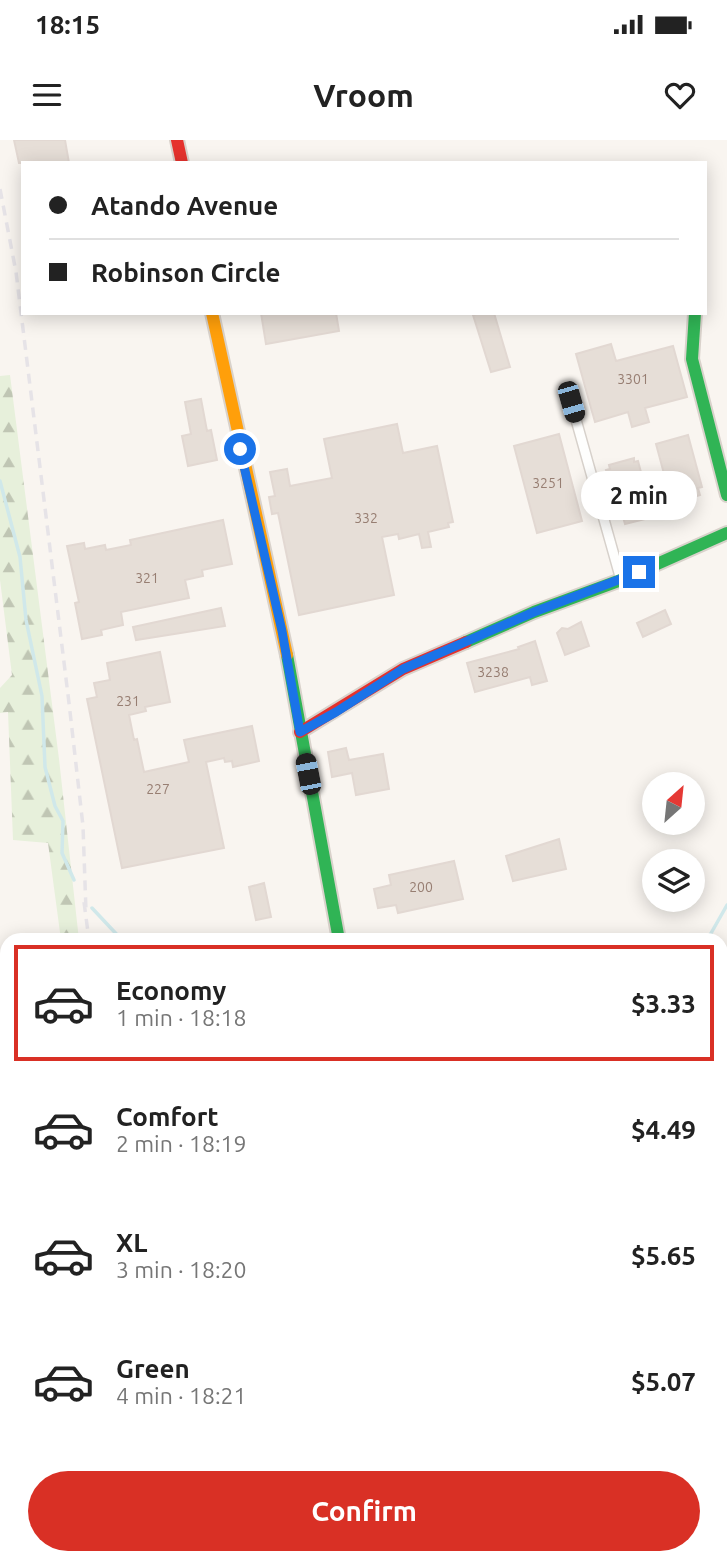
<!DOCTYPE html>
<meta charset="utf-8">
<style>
body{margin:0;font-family:Ubuntu,sans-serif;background:#f6f6f6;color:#222;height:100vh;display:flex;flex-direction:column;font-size:26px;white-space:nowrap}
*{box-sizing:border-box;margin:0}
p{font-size:23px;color:#767676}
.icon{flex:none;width:38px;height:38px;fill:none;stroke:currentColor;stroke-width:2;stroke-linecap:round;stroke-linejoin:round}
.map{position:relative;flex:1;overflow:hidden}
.panel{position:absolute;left:0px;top:793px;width:728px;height:632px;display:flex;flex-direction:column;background:#fff;border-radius:21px 21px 0 0;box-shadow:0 4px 18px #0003}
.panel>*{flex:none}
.top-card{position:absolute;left:21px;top:21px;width:686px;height:154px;border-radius:0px;box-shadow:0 4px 18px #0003;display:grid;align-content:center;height:154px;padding:0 28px;background:#fff}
.needle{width:46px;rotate:27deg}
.fabs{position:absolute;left:642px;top:632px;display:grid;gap:14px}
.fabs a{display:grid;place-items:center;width:63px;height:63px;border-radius:50%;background:#fff;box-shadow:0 4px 18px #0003;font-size:35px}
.end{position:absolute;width:32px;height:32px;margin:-16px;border:9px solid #1a73e8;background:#fff;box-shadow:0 0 0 4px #fff}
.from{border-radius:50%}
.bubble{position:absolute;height:49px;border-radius:24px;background:#fff;box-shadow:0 4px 18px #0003;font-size:23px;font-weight:700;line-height:49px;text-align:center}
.car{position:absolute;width:21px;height:42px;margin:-21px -10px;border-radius:9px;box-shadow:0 0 5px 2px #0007;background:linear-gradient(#222 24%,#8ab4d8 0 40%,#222 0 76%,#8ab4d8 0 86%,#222 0)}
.top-card b{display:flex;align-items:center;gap:24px;height:66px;font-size:26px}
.top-card b+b{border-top:2px solid #e0e0e0}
.top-card i{width:18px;height:18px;background:#222}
ul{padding:12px 0 0;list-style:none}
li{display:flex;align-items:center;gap:21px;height:116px;margin:0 14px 10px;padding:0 14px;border:4px solid transparent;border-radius:0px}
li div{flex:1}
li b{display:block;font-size:26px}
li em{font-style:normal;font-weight:700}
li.on{border-color:#d93025}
li>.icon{width:63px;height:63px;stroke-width:1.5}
.primary-button{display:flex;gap:14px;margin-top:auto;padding:14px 28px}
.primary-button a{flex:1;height:80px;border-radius:42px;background:#d93025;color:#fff;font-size:28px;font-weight:700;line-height:80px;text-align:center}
.status{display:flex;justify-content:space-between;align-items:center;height:49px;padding:0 35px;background:#fff;direction:ltr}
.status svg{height:19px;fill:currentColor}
header{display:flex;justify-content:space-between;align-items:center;height:91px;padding:0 28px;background:#fff;font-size:32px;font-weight:700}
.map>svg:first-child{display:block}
</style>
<div class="status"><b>18:15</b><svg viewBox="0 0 49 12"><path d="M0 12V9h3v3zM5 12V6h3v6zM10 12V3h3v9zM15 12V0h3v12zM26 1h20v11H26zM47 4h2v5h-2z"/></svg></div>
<header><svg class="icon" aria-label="menu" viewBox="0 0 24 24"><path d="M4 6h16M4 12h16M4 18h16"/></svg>Vroom<svg class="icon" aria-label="heart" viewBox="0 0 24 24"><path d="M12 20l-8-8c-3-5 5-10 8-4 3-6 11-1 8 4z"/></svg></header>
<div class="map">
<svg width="727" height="1424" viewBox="0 0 727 1424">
<defs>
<pattern id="forest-firs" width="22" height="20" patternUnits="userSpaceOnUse" patternTransform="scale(1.75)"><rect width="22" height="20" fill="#e7f0db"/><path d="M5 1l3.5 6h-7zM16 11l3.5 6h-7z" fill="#c0c6b4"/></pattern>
</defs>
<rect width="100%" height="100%" fill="#f9f5f0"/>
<!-- forest -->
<path fill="url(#forest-firs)" d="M10 235 59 619 79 800H61L48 703 13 700 8 572 0 573V548L12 535 0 440V236Z"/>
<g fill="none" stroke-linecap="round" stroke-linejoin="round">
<!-- stream -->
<path stroke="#d0e8ea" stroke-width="3.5" d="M0 341 20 417 26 480 42 556 45 627 55 666 63 681 62 713 74 740
M92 768 122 800
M711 800 710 795 727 765
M253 1424 259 1418"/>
</g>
<!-- building -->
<path fill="#e6ded7" stroke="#e2d8d2" stroke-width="2" d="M14 0H65L69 23H19Z
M261 173H336L339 191 266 204Z
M480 173H494L510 227 491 232 473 175Z
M611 204 616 221 673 206 687 257 645 268 649 282 632 287 628 272 595 282 576 214Z
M201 259 207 291 211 290 217 320 188 326 182 296 191 294 185 262Z
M397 284 403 313 437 306 453 382 448 383 449 387 428 392 431 407 422 408 419 394 399 399 398 394 382 397 394 455 299 475 278 373 272 374 269 357 275 356 270 332 287 329 290 346 332 338 324 299Z
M559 294 582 381 537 393 514 306Z
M688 295 702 347 698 348 700 355 676 362 674 355 670 356 656 304Z
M634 318V322L638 321 651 370 647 371 649 378 625 384 623 377 619 378 606 330 610 329 609 325Z
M223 380 232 424 202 430 203 436 185 440 189 458 121 472 123 485 101 490 102 495 82 499 75 463 79 462 67 406 84 403 85 409 105 405 106 410 131 405 130 400Z
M221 468 225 486 136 500 133 487Z
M665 470 671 484 643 497 637 483Z
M581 482 589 506 565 515 557 493 562 488 568 489Z
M535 501 547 541 532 545 530 537 475 552 467 523 519 509 518 507Z
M160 512 170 562 145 567 146 571 129 575 134 600 137 599 144 632 189 622 184 600 252 586 259 621 233 627 232 621 225 622 224 618 206 622 224 708 122 728 87 559 97 557 94 543 110 540 107 523Z
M346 608 349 620 383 614 389 649 356 655 352 633 332 637 328 612Z
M559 699 566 729 513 741 506 716Z
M454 721 463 759 398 773 396 765 378 768 374 749 391 745 389 735Z
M264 743 271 777 256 780 249 747Z"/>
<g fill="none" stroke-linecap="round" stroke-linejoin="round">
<!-- street casing -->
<g stroke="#d7d1cb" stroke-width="12">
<path id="street" d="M571 262 621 440
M727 1191 724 1126 727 1116
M479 1418 508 1424"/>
</g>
<!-- fast casing -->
<g stroke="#d9d2cb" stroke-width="16">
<path id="fast" d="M695 173 692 219 727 355
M466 502 534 472 621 440 727 393
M287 515 339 800
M721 1170H727
M721 1191H727
M0 1192H7"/>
</g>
<!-- slow casing -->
<g stroke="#d9d2cb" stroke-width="16">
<path id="slow" d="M212 173 287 515
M721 1424 727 1191"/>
</g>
<!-- jam casing -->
<g stroke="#d9d2cb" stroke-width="16">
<path id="jam" d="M177 0 182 23
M300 592 403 529 466 502"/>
</g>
<!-- street -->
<use href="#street" stroke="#fefefd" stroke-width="9"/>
<!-- fast -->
<use href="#fast" stroke="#30b455" stroke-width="12"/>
<!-- slow -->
<use href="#slow" stroke="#ff9f0a" stroke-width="12"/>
<!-- jam -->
<use href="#jam" stroke="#e5322d" stroke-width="12"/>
<!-- rail -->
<path stroke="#e6e3e7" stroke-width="3.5" stroke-dasharray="10 7" stroke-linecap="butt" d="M0 49 16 132 69 563 83 686 86 771
M84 762 89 800
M157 1424 158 1418"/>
</g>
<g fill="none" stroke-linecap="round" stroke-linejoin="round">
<!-- route -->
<path stroke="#1a73e8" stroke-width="9" d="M240 309 282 491 300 592 336 572 403 529 534 472 639 432"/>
</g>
<g text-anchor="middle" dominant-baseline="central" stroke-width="6" stroke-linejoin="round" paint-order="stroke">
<!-- number labels -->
<g font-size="14" fill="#977e72">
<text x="633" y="239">3301</text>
<text x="548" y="343">3251</text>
<text x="366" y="378">332</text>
<text x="147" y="438">321</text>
<text x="493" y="532">3238</text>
<text x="128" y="561">231</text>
<text x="158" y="649">227</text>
<text x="421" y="747">200</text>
</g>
</g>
</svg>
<div class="fabs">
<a><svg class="needle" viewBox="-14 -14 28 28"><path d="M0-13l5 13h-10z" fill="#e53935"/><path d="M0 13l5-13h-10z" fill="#767676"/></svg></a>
<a><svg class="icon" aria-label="layers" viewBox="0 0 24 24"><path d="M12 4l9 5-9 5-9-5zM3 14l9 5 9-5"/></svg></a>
</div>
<i class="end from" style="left:240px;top:309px"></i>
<i class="end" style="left:639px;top:432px"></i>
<div class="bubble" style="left:581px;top:331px;width:116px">2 min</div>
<i class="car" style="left:571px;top:262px;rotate:164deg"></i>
<i class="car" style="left:308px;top:634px;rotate:349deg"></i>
<div class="top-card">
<b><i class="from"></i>Atando Avenue</b>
<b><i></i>Robinson Circle</b>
</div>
<section class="panel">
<ul>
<li class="on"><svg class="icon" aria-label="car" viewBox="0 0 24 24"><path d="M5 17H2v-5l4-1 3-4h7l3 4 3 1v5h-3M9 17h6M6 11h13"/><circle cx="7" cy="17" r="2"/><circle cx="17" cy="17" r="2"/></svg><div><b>Economy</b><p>1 min · 18:18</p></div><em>$3.33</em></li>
<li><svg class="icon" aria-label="car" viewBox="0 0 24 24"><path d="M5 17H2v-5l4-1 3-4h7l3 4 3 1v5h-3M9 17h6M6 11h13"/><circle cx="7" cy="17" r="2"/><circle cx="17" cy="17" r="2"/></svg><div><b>Comfort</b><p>2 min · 18:19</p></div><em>$4.49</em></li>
<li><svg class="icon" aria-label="car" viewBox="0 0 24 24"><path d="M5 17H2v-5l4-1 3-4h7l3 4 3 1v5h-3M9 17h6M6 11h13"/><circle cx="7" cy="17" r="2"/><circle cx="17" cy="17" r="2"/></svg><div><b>XL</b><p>3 min · 18:20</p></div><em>$5.65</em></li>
<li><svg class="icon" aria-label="car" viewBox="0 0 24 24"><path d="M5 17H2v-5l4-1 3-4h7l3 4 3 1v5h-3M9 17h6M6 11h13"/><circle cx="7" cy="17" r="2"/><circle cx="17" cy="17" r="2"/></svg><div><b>Green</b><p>4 min · 18:21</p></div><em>$5.07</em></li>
</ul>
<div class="primary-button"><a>Confirm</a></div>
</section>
</div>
